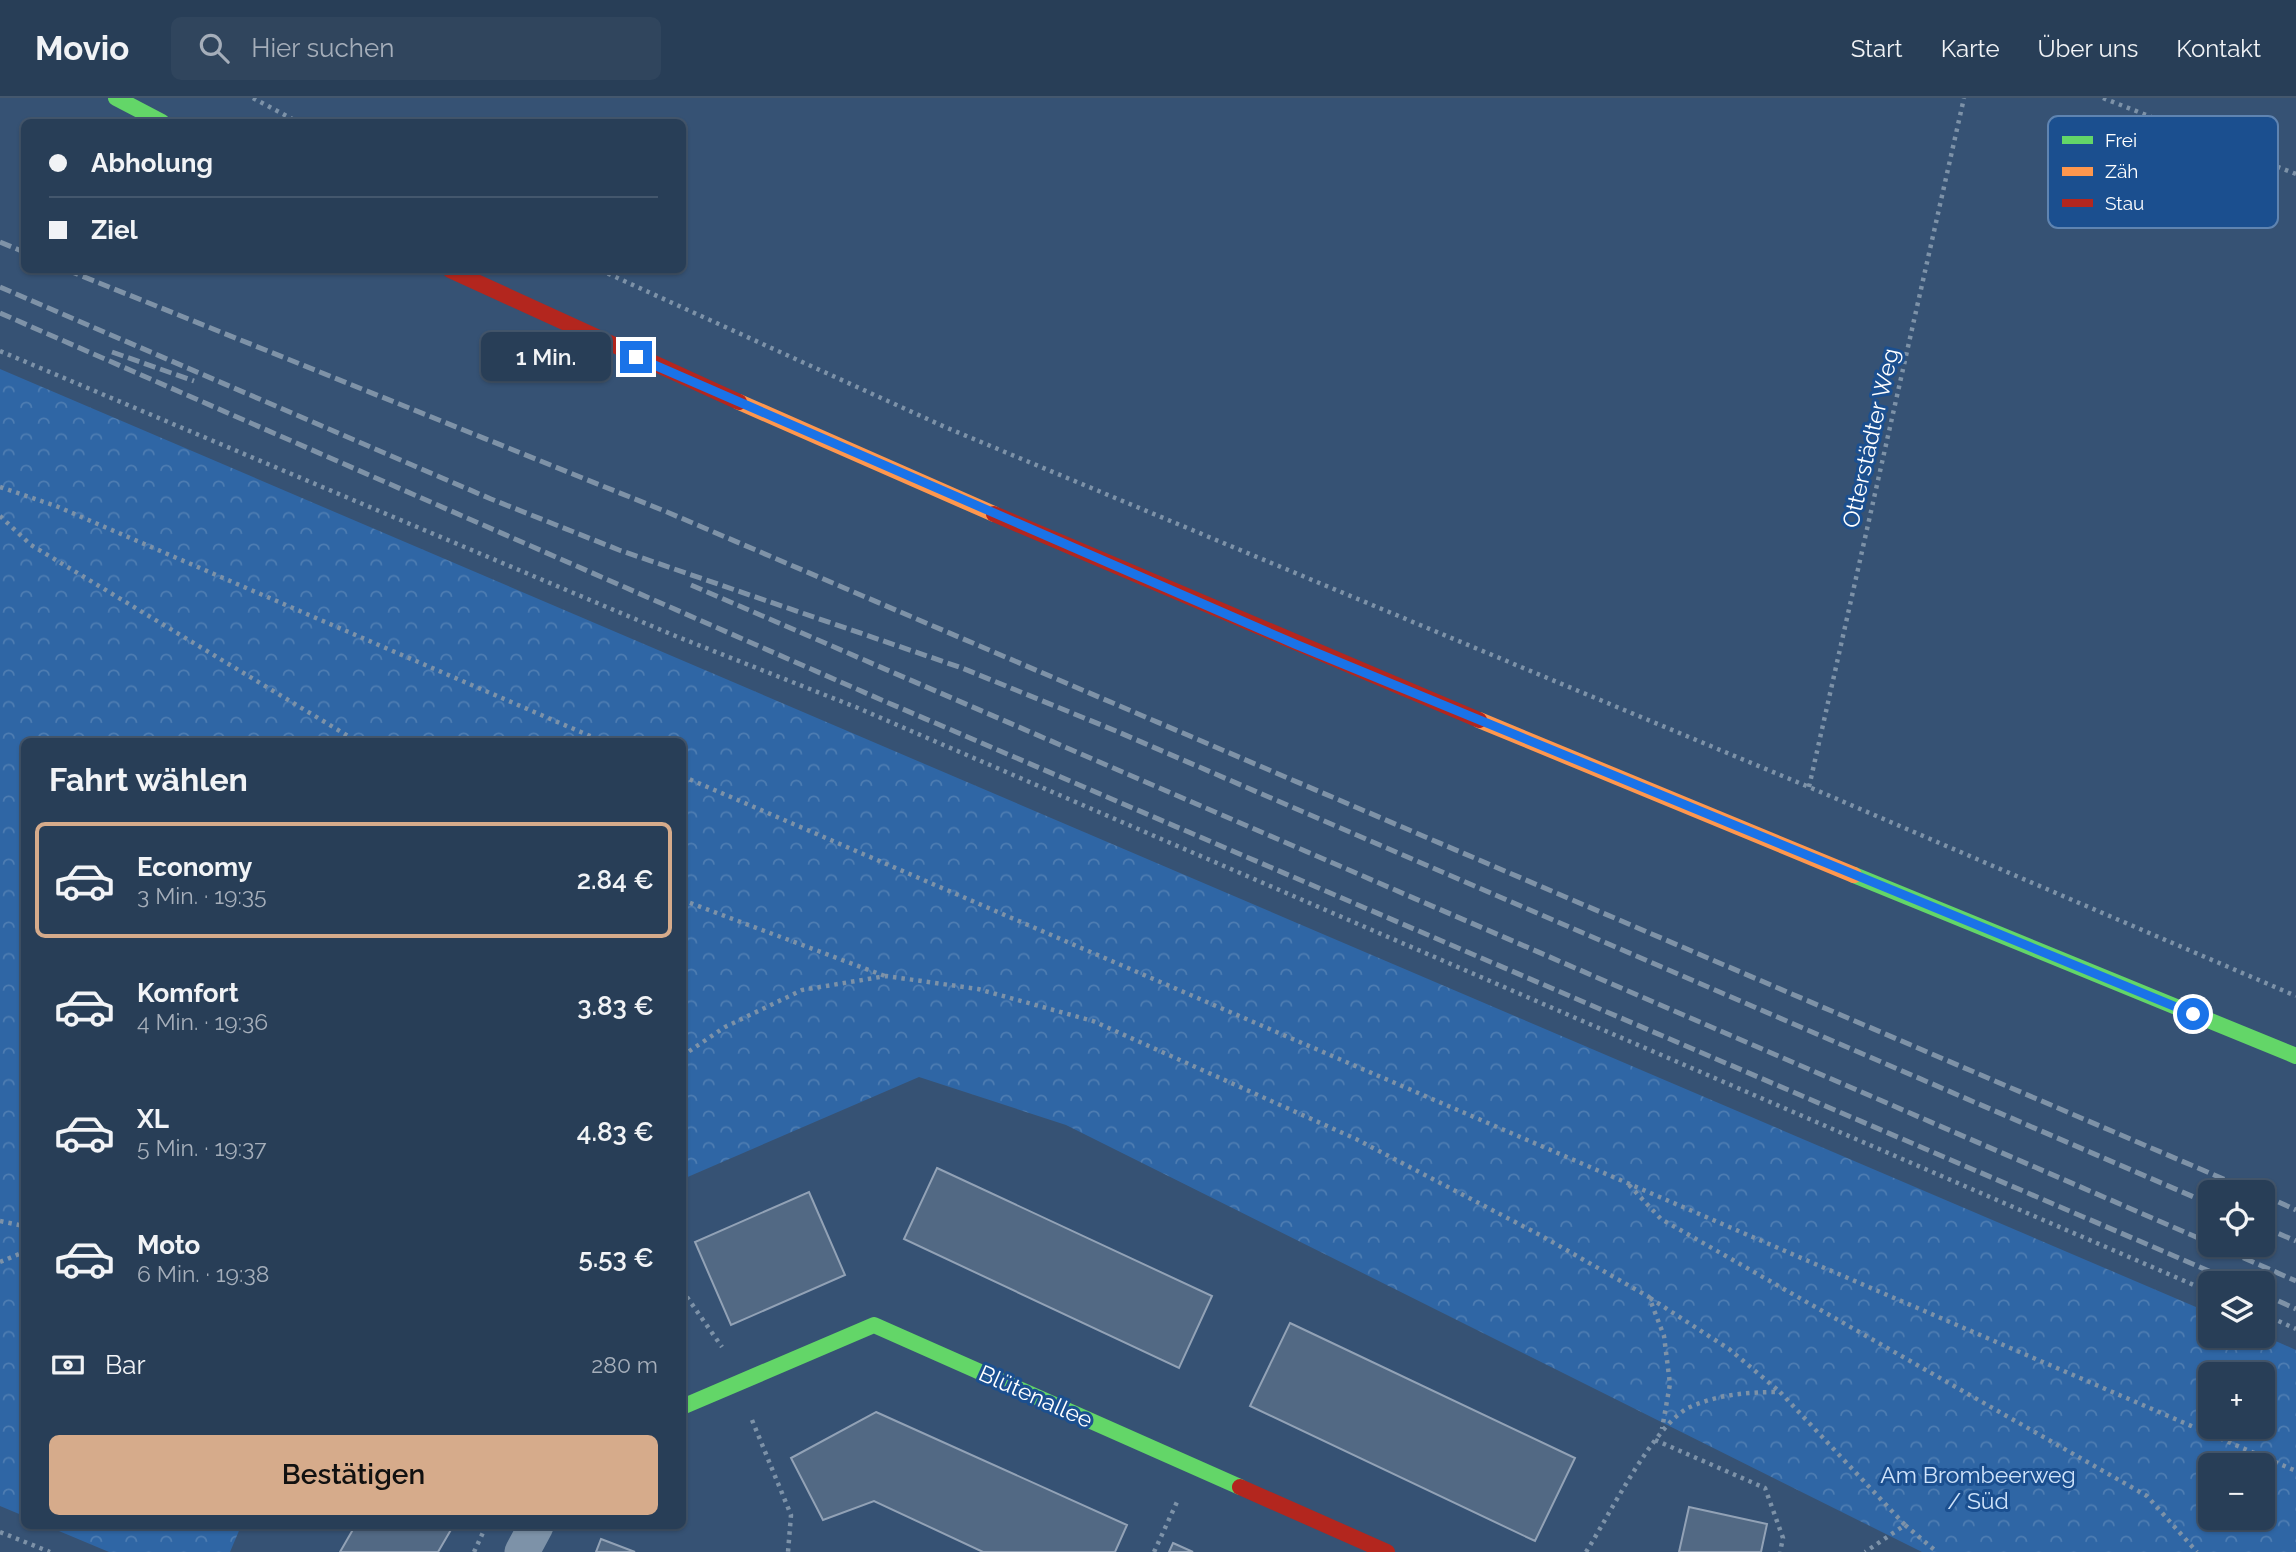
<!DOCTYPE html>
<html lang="de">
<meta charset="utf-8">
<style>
body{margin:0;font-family:Raleway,sans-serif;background:#30455d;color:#f1f3f6;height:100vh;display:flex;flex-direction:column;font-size:26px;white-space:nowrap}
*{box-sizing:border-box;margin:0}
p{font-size:23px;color:#a5aeba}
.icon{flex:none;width:38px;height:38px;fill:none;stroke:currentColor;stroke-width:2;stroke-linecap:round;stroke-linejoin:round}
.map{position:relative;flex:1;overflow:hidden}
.panel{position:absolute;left:21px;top:640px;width:665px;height:791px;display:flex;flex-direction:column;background:#283e57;border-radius:10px;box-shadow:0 2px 5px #0004,0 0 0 2px #44576d}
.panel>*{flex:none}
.banner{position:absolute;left:21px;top:21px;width:665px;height:154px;border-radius:10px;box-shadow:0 2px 5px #0004,0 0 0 2px #44576d;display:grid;align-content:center;height:154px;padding:0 28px;background:#283e57}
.tools{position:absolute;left:2198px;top:1082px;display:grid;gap:14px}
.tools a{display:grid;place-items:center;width:77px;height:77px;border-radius:10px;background:#283e57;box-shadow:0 2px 5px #0004,0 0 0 2px #44576d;font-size:35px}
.end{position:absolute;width:32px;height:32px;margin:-16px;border:9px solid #1a73e8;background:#fff;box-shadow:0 0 0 4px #fff}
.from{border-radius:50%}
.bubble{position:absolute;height:49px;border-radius:10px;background:#283e57;box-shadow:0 2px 5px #0004,0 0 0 2px #44576d;font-size:23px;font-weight:600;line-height:49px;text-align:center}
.banner b{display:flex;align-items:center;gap:24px;height:66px;font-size:26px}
.banner b+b{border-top:2px solid #44576d}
.banner i{width:18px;height:18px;background:#f1f3f6}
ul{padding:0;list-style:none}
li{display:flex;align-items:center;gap:21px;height:116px;margin:0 14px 10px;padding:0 14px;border:4px solid transparent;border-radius:10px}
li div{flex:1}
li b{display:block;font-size:26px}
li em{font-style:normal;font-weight:600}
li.current{border-color:#d6ab8b}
li>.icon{width:63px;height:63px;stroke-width:1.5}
h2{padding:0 28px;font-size:32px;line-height:84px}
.pay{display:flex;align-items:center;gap:18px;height:77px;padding:0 28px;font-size:26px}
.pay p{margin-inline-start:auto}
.action{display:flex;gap:14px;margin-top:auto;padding:14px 28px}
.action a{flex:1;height:80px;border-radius:10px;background:#d6ab8b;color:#111;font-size:28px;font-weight:600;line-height:80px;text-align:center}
header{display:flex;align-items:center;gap:42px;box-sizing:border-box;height:98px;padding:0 35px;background:#283e57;border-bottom:2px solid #44576d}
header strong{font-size:33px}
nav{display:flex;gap:38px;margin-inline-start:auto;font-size:24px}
.search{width:490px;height:63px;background:#30455d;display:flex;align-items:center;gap:18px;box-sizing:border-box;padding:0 24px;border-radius:10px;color:#a5aeba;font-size:26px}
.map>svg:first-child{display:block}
</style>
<header>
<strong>Movio</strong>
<div class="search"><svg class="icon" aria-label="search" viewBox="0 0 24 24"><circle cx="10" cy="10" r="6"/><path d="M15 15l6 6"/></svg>Hier suchen</div>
<nav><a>Start</a><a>Karte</a><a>Über uns</a><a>Kontakt</a></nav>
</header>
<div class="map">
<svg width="2296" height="1454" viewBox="0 0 2296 1454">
<defs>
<pattern id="park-crowns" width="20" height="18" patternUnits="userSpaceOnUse" patternTransform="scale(1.75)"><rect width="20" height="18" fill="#2f66a5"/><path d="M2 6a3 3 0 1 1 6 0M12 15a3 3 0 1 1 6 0" fill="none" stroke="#4e7db2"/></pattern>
</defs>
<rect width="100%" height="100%" fill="#365274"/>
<!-- park -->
<path fill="url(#park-crowns)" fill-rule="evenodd" d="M0 271 2210 1215V1237H2262L2296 1252V1454H1922L1066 1027 919 979 683 1081 682 644H24V1418L0 1408ZM2210 1276H2263V1328H2210ZM2210 1367H2263V1419H2210Z
M47 1428H241L230 1454H109Z"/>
<!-- building -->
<path fill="#526984" stroke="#92a2b6" stroke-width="2" d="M937 1070 1212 1198 1179 1270 904 1141Z
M809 1094 845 1177 731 1227 695 1144Z
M1290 1225 1575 1360 1535 1443 1250 1308Z
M876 1314 1127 1427 1115 1454H983L874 1403 823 1422 791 1360Z
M1689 1409 1767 1426 1761 1454H1679Z
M355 1428H447L452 1430 438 1454H340Z
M601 1441 635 1454H596Z
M1173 1445 1193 1454H1169Z"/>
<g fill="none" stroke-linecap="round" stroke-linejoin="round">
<!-- path -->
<path stroke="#7d92a8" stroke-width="4.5" stroke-dasharray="3.5 5" stroke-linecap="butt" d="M253 0 298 24
M2103 0 2296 76
M600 172 945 329 1809 689 2296 898
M0 253 673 537 858 610 2210 1194
M0 389 56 408 604 644
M0 418 31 447 358 644
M682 678 2296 1373
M1809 689 1964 0
M682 802 885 878
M682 958 725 929 802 892 886 878 978 891 1093 923 1356 1041 1540 1137 1649 1199 1664 1238 1670 1286 1662 1331
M1629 1087 1661 1121 2147 1398 2197 1454
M0 1123 24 1128
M0 1164 24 1154
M682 1192 722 1249
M1650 1200 1729 1251 1779 1293
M2263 1216 2296 1231
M752 1322 791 1417 788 1454
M1655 1342 1765 1390 1783 1440 1780 1454
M1905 1427 1937 1454
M0 1434 50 1454
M474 1454 486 1428
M1154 1454 1177 1404
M1586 1454C1609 1418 1654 1326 1690 1309 1720 1296 1748 1294 1780 1294L1905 1427 1865 1454"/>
<!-- street -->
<path stroke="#7d92a8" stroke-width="35" d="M522 1454 536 1428"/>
<!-- fast -->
<path stroke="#63d668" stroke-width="16" d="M116 0 162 24
M1854 777 2296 958
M682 1309 874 1227 1240 1389"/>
<!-- slow -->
<path stroke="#ff974d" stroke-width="16" d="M739 304 994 416
M1479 622 1854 777"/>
<!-- jam -->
<path stroke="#b3261e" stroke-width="16" d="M450 172 739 304
M994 416 1479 622
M1240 1389 1387 1454"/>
<!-- rail -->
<path stroke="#7e92a7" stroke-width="5" stroke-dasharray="12 5" stroke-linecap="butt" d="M0 144 24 154
M67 172 667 414 2254 1094
M0 189 491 401 619 452 962 570 1116 633 2210 1106
M0 215 884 603 2237 1185
M112 254 194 283
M691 487 2210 1145
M2263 1097 2296 1112
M2263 1129 2296 1143
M2212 1146 2296 1183
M2263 1196 2296 1211"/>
</g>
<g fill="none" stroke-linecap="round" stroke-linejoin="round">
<!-- route -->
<path stroke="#1a73e8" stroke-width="9" d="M636 259 1295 546 2193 916"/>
</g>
<g text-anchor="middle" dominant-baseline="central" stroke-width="6" stroke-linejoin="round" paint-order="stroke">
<!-- street labels -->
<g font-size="23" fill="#fff" stroke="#1b4f8f">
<text transform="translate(1870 340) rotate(-77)">Otterstädter Weg</text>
<text transform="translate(1036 1298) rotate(24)">Blütenallee</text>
</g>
<!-- park labels -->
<g font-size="23" fill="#cfe3fa" stroke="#1b4f8f">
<text x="1978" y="1376">Am Brombeerweg<tspan x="1978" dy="26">/ Süd</tspan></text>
</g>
</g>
<!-- legend -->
<rect x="2048" y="18" width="230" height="112" rx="10" fill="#1b4f8f" stroke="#5f84b1" stroke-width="2"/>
<rect x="2062" y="38" width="31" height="8" fill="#63d668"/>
<rect x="2062" y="69" width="31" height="9" fill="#ff974d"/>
<rect x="2062" y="101" width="31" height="8" fill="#b3261e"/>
<g font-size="19" fill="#fff">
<text x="2105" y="49">Frei</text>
<text x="2105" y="80">Zäh</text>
<text x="2105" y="112">Stau</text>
</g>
</svg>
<div class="tools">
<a><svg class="icon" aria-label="locate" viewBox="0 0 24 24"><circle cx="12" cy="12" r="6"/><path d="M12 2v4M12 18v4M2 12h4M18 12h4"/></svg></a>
<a><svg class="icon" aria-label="layers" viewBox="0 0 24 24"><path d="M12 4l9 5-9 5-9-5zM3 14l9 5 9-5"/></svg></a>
<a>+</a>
<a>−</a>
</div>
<i class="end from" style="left:2193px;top:916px"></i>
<i class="end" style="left:636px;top:259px"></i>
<div class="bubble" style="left:481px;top:234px;width:130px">1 Min.</div>
<div class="banner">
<b><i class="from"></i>Abholung</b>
<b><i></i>Ziel</b>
</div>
<section class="panel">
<h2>Fahrt wählen</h2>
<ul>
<li class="current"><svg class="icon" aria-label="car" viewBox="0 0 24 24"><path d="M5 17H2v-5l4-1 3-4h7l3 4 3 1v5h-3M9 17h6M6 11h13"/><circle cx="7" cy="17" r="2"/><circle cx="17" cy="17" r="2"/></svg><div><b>Economy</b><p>3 Min. · 19:35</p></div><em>2.84 €</em></li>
<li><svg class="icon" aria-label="car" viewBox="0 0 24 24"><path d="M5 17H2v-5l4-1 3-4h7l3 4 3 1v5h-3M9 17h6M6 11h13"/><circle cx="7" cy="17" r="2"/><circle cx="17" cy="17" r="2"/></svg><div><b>Komfort</b><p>4 Min. · 19:36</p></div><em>3.83 €</em></li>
<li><svg class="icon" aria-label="car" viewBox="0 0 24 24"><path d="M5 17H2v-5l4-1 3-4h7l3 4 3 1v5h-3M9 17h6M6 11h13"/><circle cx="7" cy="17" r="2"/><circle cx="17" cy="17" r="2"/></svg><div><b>XL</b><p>5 Min. · 19:37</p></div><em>4.83 €</em></li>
<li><svg class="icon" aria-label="car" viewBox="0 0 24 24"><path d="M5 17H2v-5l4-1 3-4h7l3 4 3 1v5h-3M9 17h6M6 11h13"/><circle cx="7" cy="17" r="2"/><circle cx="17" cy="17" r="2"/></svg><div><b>Moto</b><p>6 Min. · 19:38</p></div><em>5.53 €</em></li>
</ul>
<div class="pay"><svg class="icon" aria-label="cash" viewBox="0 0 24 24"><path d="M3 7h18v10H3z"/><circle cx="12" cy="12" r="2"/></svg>Bar<p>280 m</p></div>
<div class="action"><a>Bestätigen</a></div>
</section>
</div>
